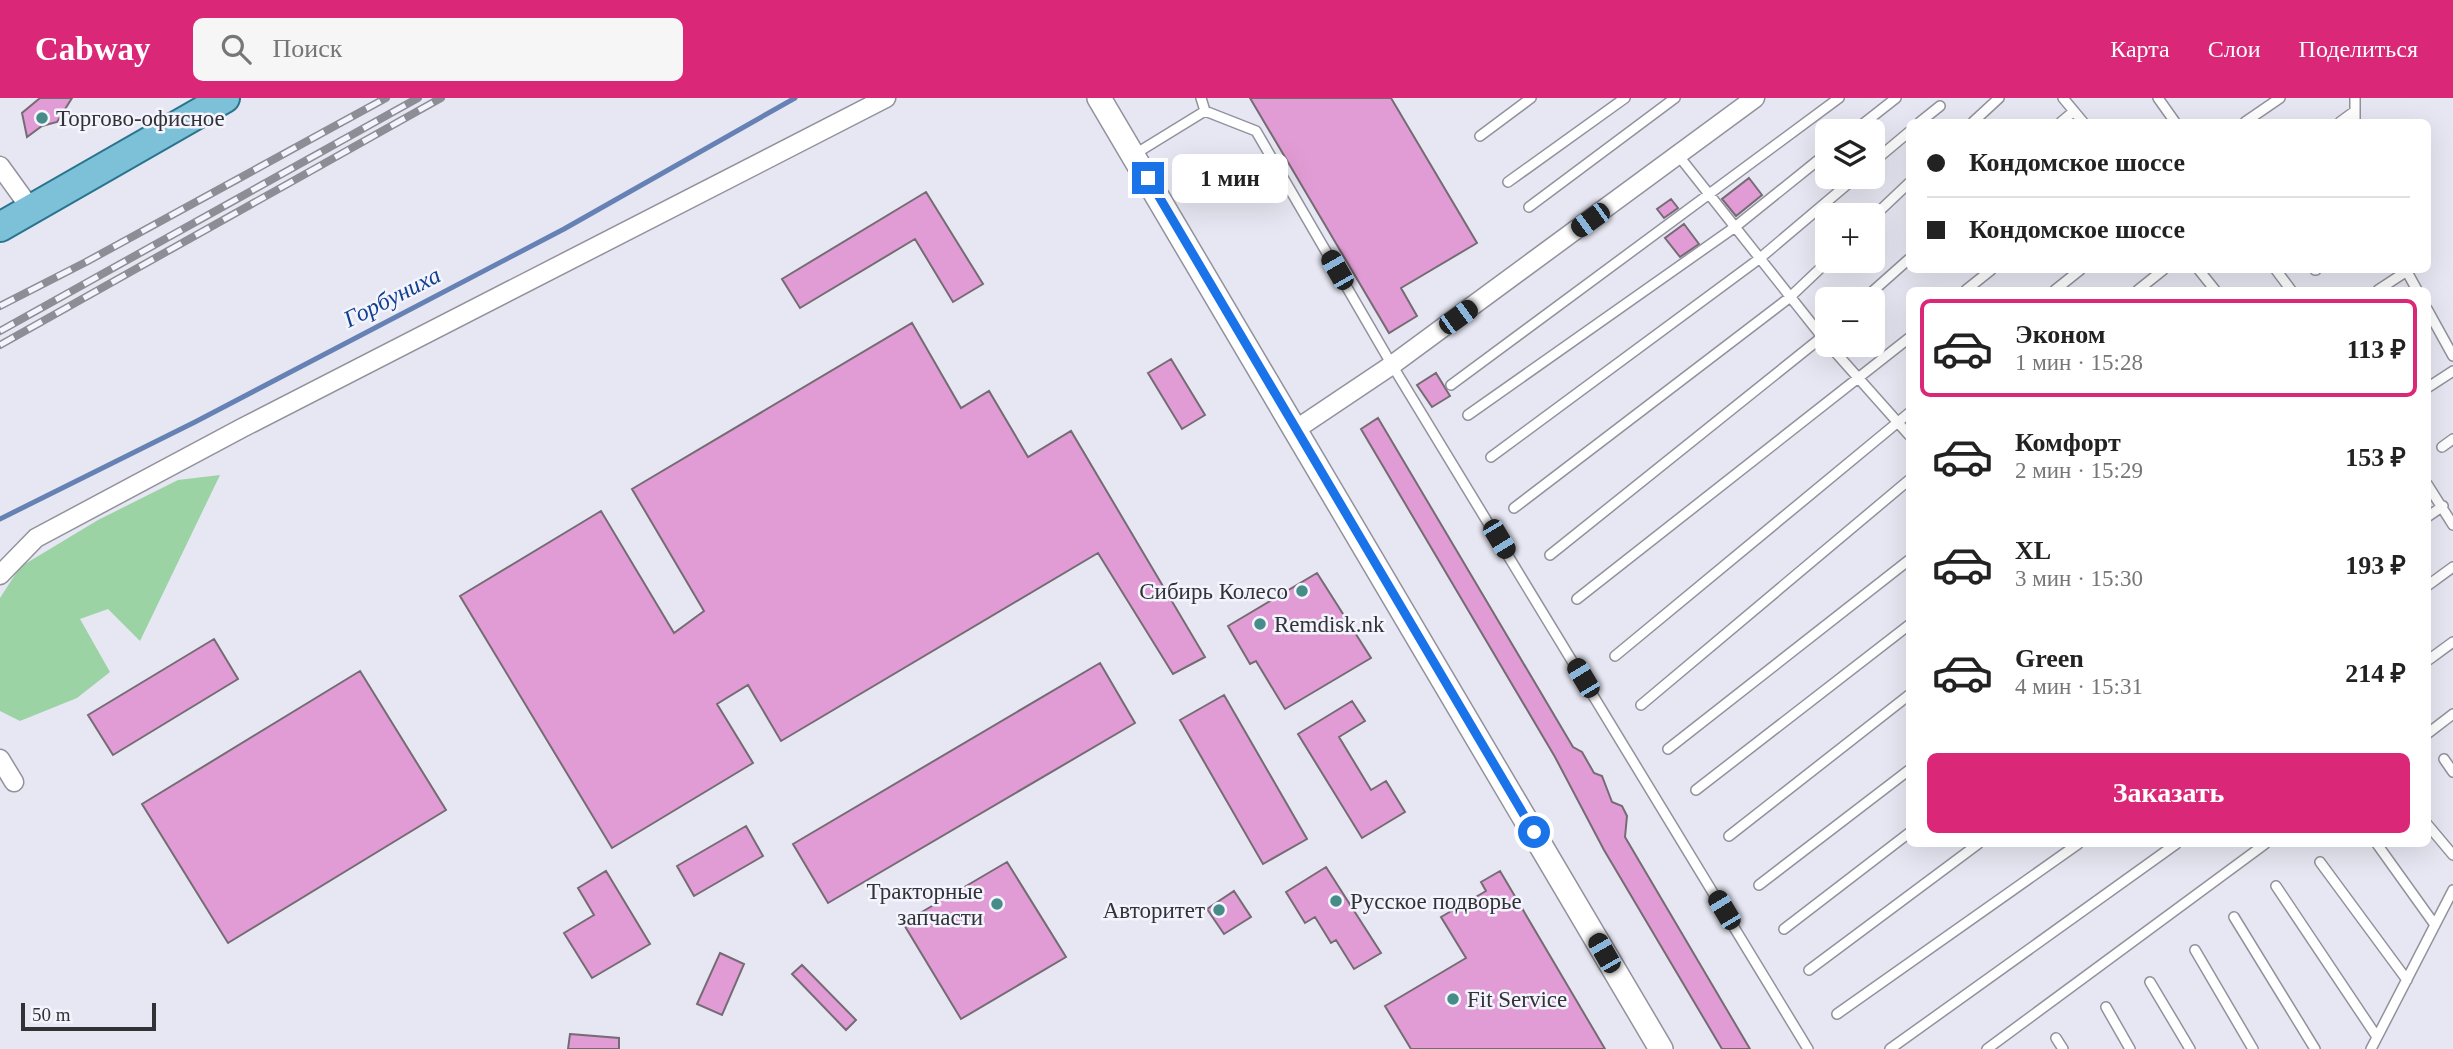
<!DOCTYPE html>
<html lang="ru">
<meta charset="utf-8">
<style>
body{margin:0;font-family:"Times New Roman",serif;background:#f6f6f6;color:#222;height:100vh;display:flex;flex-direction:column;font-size:26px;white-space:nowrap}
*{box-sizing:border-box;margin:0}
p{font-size:23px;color:#767676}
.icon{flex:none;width:38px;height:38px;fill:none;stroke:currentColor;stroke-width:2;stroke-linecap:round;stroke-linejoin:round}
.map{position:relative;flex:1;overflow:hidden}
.side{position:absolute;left:1906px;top:189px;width:525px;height:560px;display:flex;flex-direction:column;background:#fff;border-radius:10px;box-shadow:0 7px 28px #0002}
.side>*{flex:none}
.top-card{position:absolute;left:1906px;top:21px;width:525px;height:154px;border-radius:10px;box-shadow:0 7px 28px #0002;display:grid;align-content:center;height:154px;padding:0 21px;background:#fff}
.controls{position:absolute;left:1815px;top:21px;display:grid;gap:14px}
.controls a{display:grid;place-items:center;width:70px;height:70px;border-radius:10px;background:#fff;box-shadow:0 7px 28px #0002;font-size:35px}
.scale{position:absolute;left:21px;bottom:18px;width:135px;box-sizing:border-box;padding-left:7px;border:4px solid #323236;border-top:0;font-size:19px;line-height:24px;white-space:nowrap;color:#323236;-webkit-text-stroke:5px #f4f4fe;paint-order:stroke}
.end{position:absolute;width:32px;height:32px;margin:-16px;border:9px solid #1a73e8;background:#fff;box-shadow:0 0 0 4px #fff}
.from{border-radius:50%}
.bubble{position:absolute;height:49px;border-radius:10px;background:#fff;box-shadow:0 7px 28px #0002;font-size:23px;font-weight:700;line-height:49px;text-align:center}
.car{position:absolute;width:21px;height:42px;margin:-21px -10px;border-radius:9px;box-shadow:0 0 5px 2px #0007;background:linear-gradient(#222 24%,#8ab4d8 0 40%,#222 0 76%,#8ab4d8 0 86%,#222 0)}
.top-card b{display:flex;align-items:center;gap:24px;height:66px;font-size:26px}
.top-card b+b{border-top:2px solid #e0e0e0}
.top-card i{width:18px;height:18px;background:#222}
ul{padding:12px 0 0;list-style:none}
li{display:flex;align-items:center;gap:21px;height:98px;margin:0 14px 10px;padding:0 7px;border:4px solid transparent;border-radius:10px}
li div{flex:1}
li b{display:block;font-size:26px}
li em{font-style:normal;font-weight:700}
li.current{border-color:#db2777}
li>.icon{width:63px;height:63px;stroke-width:1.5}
.cta{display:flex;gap:14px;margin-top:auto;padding:14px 21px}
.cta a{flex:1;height:80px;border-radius:10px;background:#db2777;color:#fff;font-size:28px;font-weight:700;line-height:80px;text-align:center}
header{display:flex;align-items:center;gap:42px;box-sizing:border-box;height:98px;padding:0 35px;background:#db2777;color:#fff}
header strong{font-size:33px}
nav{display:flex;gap:38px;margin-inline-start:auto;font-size:24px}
.search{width:490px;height:63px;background:#f6f6f6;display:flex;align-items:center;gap:18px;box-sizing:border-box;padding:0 24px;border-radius:10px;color:#767676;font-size:26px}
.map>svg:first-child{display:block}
</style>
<header>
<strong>Cabway</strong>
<div class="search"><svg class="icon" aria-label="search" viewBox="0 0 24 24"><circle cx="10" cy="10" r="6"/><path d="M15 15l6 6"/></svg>Поиск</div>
<nav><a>Карта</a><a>Слои</a><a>Поделиться</a></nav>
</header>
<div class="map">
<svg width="2453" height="951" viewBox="0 0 2453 951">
<rect width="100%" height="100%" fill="#e7e7f3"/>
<!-- green -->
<path fill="#9bd3a4" d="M220 377 140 543 108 511 80 521 110 574 77 600 20 623 0 613V500L20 469 98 422 178 382Z"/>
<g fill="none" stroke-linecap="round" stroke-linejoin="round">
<!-- stream -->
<path stroke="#6682b4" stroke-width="5" d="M0 421 195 324 564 131 795 0"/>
</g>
<!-- building -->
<path fill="#e29cd5" stroke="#756c73" stroke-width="2" d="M40 0H72L57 24 42 28 27 39 22 15Z
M1250 0H1391L1477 145 1401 190 1417 218 1389 235Z
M1749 80 1762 97 1736 118 1722 101Z
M926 94 983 186 953 204 915 141 800 210 782 181Z
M1671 101 1678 110 1664 120 1657 111Z
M1684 126 1699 146 1680 159 1665 140Z
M912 225 961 310 989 293 1028 359 1071 333 1205 559 1173 576 1098 455 781 643 748 587 717 606 753 665 612 750 460 498 601 413 674 535 704 513 632 391Z
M1171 261 1205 317 1182 331 1148 275Z
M1436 275 1450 298 1432 309 1417 287Z
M1378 320 1573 649 1582 654 1594 675 1602 678 1612 704 1622 708 1627 718 1625 739 1750 951H1722L1604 752 1555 659 1361 331Z
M1317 475 1371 560 1285 611 1256 563 1250 566 1228 528Z
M214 541 238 581 113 657 88 617Z
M1100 565 1135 625 828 805 793 746Z
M360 573 446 712 228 845 142 706Z
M1224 597 1307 741 1263 766 1180 622Z
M1352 603 1365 623 1339 639 1371 692 1386 683 1405 714 1362 740 1298 636Z
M746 728 763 758 694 798 677 768Z
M1007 764 1066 859 961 921 903 825Z
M1326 769 1381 855 1354 871 1336 842 1331 845 1315 819 1305 825 1286 794Z
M606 773 650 846 592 880 564 835 594 817 578 790Z
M1500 773 1605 951H1411L1385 908 1466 860 1441 819 1486 793 1481 784Z
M1234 793 1251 819 1224 836 1207 811Z
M720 855 744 866 722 917 697 906Z
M802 867 856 922 846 932 792 876Z
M570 936 619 940V951H568Z"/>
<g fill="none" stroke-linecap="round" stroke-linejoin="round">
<!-- service casing -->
<g stroke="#92929d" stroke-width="12">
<path id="service" d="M1201 0 1205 13
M2063 0 2083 24
M2158 0 2175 24
M2355 0V24
M1205 13 1256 33 1392 267 1808 951
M1920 24 1940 8
M1973 24 1999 0
M2061 24 2073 14
M2245 24 2280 0
M2340 24 2355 13
M1854 33 1896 0
M1480 38 1531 0
M1135 56 1205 13
M1678 57 1827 245
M1872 65 1909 34
M1508 84 1625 0
M1529 109 1675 0
M1872 120 1909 85
M2199 172 2215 192
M2276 172 2291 192
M2315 172H2316
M2406 172 2417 192
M1966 192 1991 172
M2055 192 2080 172
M2138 192 2163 172
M2378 192 2407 173
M1864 201 1909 161
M2427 211 2453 258
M1829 247 1909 337
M1451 287 1839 0
M2427 290 2453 273
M1468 317 1735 129 1827 55
M2442 349 2453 341
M1491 359 1759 161 1856 79
M2427 386 2453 427
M1514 410 1789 200 1828 163
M2427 419 2443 408
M1550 457 1827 235
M2427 488 2453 469
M1577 501 1909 240
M1615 558 1909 315
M2427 563 2453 544
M1641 607 1909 382
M2427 636 2453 616
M1668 651 1909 462
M2444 661 2453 674
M1696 692 1909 527
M2427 726 2453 757
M1729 738 1909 597
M2377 746 2435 827
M2320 764 2407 882
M1759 787 1909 672
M2276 788 2377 939
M2234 819 2315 951
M1784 831 1909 735
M2195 852 2253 951
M1809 872 1978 746
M2150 884 2190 951
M2106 909 2130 951
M1837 916 2078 746
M2056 940 2063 951
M1890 951 2176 746
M1987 951 2265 746
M2371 951 2453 792"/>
</g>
<!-- minor casing -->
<g stroke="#92929d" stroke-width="21">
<path id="minor" d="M0 68 31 111
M1295 332 1392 267 1755 0
M0 477 36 440 242 330 886 0
M0 661 14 684"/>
</g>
<!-- tertiary casing -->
<g stroke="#92929d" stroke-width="26">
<path id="tertiary" d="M1099 0 1661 951"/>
</g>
<!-- primary casing -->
<g stroke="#2a748e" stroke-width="32">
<path id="primary" d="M0 129 225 0"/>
</g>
<!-- service -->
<use href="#service" stroke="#fff" stroke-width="9"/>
<!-- minor -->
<use href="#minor" stroke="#fff" stroke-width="18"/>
<!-- tertiary -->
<use href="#tertiary" stroke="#fff" stroke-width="23"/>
<!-- primary -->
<use href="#primary" stroke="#7dc1d8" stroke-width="28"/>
<!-- rail casing -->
<g stroke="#8d8d95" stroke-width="8">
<path id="rail" d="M0 208 86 164 386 0
M0 233 418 0
M0 247 441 0"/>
</g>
<!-- rail -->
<use href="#rail" stroke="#f4f4fe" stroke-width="5" stroke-dasharray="16" stroke-linecap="butt"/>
</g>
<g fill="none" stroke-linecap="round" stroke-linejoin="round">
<!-- route -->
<path stroke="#1a73e8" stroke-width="9" d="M1148 80 1534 734"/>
</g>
<!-- markers -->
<g fill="#468d89" stroke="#f4f4fe" stroke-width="2.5">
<circle cx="42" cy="20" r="7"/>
<circle cx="1302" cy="493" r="7"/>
<circle cx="1260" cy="526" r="7"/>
<circle cx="1336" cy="803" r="7"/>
<circle cx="997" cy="806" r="7"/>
<circle cx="1219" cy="812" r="7"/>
<circle cx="1453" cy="901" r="7"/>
</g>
<g text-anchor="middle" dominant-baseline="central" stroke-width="5" stroke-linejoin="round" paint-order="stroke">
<!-- poi labels -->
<g font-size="23" fill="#323236" stroke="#f4f4fe" text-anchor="start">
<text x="56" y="20">Торгово-офисное</text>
<text x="1288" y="493" text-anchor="end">Сибирь Колесо</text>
<text x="1274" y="526">Remdisk.nk</text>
<text x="983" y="793" text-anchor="end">Тракторные<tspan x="983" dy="26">запчасти</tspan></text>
<text x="1350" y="803">Русское подворье</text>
<text x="1205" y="812" text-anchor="end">Авторитет</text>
<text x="1467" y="901">Fit Service</text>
</g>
<!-- water labels -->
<g font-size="24" font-style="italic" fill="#10408f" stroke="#f4f4fe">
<text transform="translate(392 199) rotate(-27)">Горбуниха</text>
</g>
</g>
</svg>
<div class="controls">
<a><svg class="icon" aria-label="layers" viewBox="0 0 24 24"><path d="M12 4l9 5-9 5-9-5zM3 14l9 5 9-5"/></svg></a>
<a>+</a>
<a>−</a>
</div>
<div class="scale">50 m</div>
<i class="end from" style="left:1534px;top:734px"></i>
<i class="end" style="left:1148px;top:80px"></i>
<div class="bubble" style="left:1172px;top:56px;width:116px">1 мин</div>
<i class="car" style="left:1590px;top:122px;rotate:234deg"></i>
<i class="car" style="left:1337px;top:172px;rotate:330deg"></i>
<i class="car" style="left:1458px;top:219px;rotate:54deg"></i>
<i class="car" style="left:1499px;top:441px;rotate:149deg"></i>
<i class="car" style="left:1583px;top:580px;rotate:329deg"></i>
<i class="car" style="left:1724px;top:812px;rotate:329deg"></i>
<i class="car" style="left:1604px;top:855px;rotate:330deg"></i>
<div class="top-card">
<b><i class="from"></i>Кондомское шоссе</b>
<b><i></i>Кондомское шоссе</b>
</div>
<section class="side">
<ul>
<li class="current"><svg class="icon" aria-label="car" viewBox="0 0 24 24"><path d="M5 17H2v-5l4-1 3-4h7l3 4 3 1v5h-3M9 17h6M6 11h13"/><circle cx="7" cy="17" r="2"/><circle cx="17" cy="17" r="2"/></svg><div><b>Эконом</b><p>1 мин · 15:28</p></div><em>113 ₽</em></li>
<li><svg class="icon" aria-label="car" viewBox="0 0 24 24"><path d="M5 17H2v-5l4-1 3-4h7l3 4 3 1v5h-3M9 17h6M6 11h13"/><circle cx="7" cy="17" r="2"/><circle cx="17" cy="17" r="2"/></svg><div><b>Комфорт</b><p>2 мин · 15:29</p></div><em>153 ₽</em></li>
<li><svg class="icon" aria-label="car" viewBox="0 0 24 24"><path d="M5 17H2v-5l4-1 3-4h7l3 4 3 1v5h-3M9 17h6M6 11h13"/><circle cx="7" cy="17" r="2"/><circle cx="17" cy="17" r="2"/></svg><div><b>XL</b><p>3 мин · 15:30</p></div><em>193 ₽</em></li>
<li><svg class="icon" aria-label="car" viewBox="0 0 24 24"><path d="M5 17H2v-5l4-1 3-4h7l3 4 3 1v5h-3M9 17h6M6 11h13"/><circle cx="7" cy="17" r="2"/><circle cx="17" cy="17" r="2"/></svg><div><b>Green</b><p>4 мин · 15:31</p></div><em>214 ₽</em></li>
</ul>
<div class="cta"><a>Заказать</a></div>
</section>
</div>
